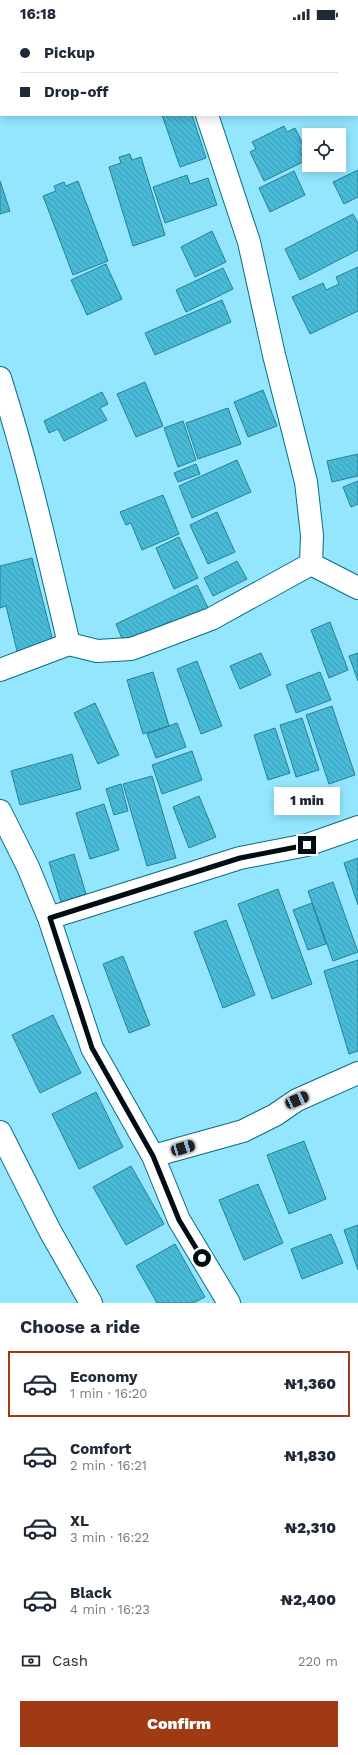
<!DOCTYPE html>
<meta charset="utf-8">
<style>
body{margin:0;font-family:"Work Sans",sans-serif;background:#f6f6f7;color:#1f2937;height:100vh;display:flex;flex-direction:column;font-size:15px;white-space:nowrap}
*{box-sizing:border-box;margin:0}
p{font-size:13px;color:#747a83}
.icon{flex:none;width:22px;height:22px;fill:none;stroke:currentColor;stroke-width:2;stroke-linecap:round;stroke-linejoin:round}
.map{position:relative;height:1275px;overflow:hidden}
.drawer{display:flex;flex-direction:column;background:#fff;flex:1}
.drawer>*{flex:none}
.hud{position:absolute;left:0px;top:0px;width:358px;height:88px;box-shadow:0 2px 10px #0003;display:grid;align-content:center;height:88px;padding:0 20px;background:#fff}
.fabs{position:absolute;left:302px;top:100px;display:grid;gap:8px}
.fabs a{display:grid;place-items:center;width:44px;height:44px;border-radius:0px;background:#fff;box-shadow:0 2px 10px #0003;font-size:20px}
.end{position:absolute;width:18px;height:18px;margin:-9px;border:5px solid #000e14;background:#fff;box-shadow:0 0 0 2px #fff}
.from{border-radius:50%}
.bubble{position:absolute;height:28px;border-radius:0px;background:#fff;box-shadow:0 2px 10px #0003;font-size:13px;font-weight:800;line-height:28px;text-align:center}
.car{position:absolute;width:12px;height:24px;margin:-12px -6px;border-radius:5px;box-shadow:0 0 3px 1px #0007;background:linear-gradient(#222 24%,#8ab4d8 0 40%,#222 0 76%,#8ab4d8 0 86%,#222 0)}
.hud b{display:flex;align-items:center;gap:14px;height:38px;font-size:15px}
.hud b+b{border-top:1px solid #e0e1e3}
.hud i{width:10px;height:10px;background:#1f2937}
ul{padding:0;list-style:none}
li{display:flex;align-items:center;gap:12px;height:66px;margin:0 8px 6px;padding:0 12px;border:2px solid transparent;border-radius:0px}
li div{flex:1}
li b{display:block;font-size:15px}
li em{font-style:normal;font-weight:800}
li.selected{border-color:#a03a15}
li>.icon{width:36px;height:36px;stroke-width:1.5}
h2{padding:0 20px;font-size:18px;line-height:48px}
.pay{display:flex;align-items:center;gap:10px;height:44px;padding:0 20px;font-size:15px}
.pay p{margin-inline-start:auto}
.action{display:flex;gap:8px;margin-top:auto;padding:8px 20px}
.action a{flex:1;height:46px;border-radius:0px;background:#a03a15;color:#fff;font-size:16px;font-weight:800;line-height:46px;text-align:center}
.status{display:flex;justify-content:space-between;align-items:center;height:28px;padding:0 20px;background:#fff;direction:ltr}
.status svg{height:11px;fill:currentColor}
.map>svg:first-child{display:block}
</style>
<div class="status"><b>16:18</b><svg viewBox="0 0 49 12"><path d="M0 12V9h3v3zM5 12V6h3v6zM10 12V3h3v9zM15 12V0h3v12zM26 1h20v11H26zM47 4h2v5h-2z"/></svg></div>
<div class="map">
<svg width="358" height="1275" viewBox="0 0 358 1275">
<defs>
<pattern id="building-back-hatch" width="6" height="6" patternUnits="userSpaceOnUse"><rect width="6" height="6" fill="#48bad8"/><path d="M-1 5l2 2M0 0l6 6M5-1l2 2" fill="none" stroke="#3d9fb8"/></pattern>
</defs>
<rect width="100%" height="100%" fill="#93e6fe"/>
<!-- building -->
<path fill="url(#building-back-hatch)" stroke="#288096" d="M162 87H192L206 130 180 139Z
M284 98 287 104 295 100 305 120 300 123 305 133 264 153 250 124 256 121 252 114Z
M130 126 132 132 141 129 165 207 133 218 109 139 121 135 119 129Z
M358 142V169L344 176 333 154Z
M294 143 305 167 270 184 259 160Z
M187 147 190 156 208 150 217 177 165 195 153 159Z
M0 153 10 183 0 186Z
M78 153 108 233 73 247 43 168 56 163 54 158 64 154 66 158Z
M353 186 358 195V222L300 252 285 221Z
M212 203 226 234 195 249 181 219Z
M106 236 122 271 87 287 71 252Z
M358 239V283L310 306 292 269 323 255 326 262 339 256 336 249Z
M223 240 233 261 186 284 176 262Z
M222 272 231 294 155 327 145 305Z
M145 354 163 398 136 409 117 366Z
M263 362 277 398 248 409 234 374Z
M102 364 108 376 100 380 107 392 64 413 58 401 49 405 44 393Z
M228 380 241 416 198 431 186 395Z
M183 393 196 432 178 439 164 400Z
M358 426V448L332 454 327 433Z
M237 432 251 464 192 490 179 458Z
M196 436 200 446 178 454 174 445Z
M358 453V476L351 479 343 459Z
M163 467 179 506 142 522 131 495 126 497 120 484Z
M217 484 235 524 208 536 190 497Z
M179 509 198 550 174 561 156 520Z
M32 530 53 613 17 623 6 578 0 580V538Z
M237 533 247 551 213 568 204 550Z
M197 557 210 584 174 602 171 593 124 615 116 596Z
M330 594 348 642 329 650 311 602Z
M261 625 271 647 240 661 230 638Z
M358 625V653L349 628Z
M197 633 222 698 201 706 177 641Z
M153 644 169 698 143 706 127 652Z
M320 644 331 672 296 685 286 657Z
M95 675 119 727 98 736 74 685Z
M332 678 355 747 329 756 306 687Z
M302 690 319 742 296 749 280 697Z
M177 695 186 719 156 730 147 706Z
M275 700 290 745 268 752 254 707Z
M192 723 202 752 162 766 152 737Z
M72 726 81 761 20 777 11 743Z
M152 748 176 830 147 838 123 756Z
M121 756 128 783 114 787 106 761Z
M199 768 216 809 189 820 173 779Z
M104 776 119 822 90 831 76 785Z
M74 826 86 866 61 874 49 834Z
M358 830V877L344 835Z
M333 854 358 924 333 933 308 863Z
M278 861 312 956 272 971 238 876Z
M312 875 326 916 308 922 293 882Z
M226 892 255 967 223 980 194 904Z
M123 928 150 997 129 1005 103 936Z
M358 932V1023L349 1026 324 943Z
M53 987 81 1045 40 1065 12 1007Z
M96 1064 123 1119 79 1141 52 1086Z
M304 1113 326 1171 289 1186 267 1127Z
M131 1138 164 1196 126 1217 93 1159Z
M258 1156 283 1215 244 1232 219 1172Z
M358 1197V1242L344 1202Z
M331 1206 343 1235 302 1251 291 1221Z
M175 1216 205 1269 193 1275H157L136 1238Z"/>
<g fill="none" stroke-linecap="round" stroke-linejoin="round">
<!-- street casing -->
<g stroke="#076d83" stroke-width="24">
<path id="street" d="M178 0 179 1
M114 1 116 0
M0 59H1
M0 350C28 437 48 527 69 616
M311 536 358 560
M0 642 69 616 97 623 131 621 153 613 211 591 311 536 312 507 306 454 274 327 249 214 207 87
M0 783 28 839 49 890 92 1020 153 1128 179 1192 229 1275
M49 890 240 830 307 817 358 799
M0 1104 50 1203 91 1275
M153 1128 243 1103 275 1087 297 1072 358 1045"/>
</g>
<!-- street -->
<use href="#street" stroke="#fff" stroke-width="22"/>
</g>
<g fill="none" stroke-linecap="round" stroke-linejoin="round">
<!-- route -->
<path stroke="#000e14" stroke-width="5" d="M202 1230 179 1192 153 1128 92 1020 50 890 240 830 307 817"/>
</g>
</svg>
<div class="fabs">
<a><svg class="icon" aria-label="locate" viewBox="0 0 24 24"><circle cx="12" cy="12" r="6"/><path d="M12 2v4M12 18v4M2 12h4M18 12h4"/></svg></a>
</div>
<i class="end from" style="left:202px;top:1230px"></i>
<i class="end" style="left:307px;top:817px"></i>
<div class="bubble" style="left:274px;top:759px;width:66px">1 min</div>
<i class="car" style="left:297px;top:1072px;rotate:66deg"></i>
<i class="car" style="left:183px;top:1120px;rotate:74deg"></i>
<div class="hud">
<b><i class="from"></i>Pickup</b>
<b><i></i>Drop-off</b>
</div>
</div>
<section class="drawer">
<h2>Choose a ride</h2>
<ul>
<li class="selected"><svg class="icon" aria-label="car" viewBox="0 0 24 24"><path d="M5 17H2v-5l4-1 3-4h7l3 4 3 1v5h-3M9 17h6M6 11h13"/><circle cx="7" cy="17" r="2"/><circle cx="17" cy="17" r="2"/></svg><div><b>Economy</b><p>1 min · 16:20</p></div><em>₦1,360</em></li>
<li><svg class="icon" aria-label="car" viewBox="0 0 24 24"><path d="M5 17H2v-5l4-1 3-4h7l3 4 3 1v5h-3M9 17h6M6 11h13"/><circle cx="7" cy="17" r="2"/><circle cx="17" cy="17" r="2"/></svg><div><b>Comfort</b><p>2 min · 16:21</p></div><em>₦1,830</em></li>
<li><svg class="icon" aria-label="car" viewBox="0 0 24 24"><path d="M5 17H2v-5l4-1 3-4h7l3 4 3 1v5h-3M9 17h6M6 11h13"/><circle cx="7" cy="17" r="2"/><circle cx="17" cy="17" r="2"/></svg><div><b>XL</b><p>3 min · 16:22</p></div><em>₦2,310</em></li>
<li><svg class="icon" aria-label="car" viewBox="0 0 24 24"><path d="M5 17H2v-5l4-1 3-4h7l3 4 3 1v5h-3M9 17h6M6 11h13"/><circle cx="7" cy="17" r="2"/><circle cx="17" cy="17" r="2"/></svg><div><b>Black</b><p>4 min · 16:23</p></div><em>₦2,400</em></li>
</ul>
<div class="pay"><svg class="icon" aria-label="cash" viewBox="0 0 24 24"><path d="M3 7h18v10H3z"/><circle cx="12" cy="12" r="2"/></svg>Cash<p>220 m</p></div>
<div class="action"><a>Confirm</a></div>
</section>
